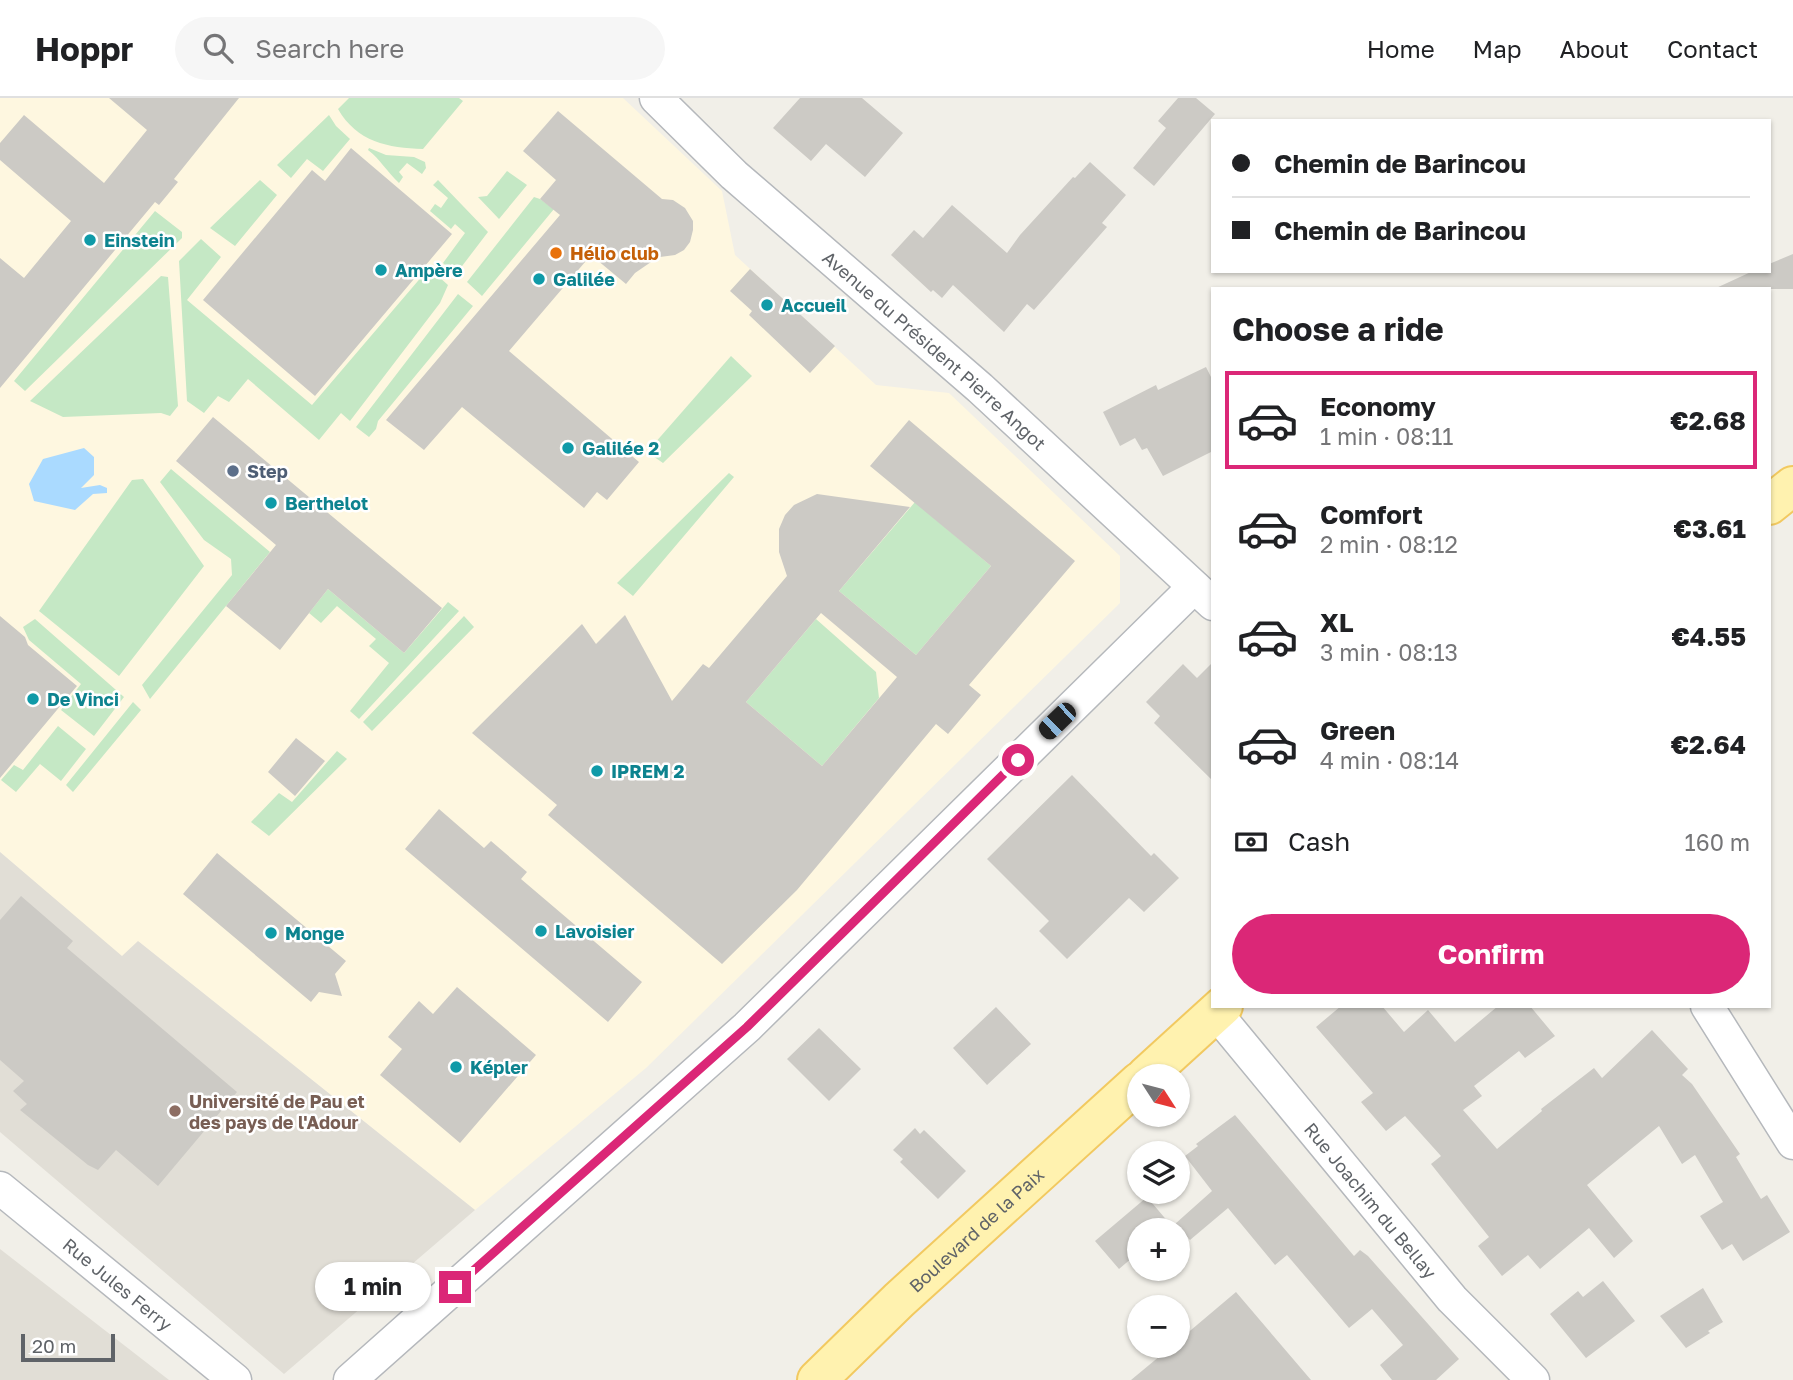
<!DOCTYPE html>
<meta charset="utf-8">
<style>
body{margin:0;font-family:"Golos Text",sans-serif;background:#f6f6f6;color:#202124;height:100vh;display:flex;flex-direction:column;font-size:26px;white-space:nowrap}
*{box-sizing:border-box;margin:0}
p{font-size:23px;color:#757577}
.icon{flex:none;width:38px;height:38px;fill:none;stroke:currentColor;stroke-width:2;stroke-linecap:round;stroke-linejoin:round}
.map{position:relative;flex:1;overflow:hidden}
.side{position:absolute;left:1211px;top:189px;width:560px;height:721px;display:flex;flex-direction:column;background:#fff;border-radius:0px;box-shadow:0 2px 5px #0004}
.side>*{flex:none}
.guide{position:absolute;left:1211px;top:21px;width:560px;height:154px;border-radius:0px;box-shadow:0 2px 5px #0004;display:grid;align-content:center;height:154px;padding:0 21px;background:#fff}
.needle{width:46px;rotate:126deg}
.fabs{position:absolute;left:1127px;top:966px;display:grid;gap:14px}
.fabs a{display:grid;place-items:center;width:63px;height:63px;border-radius:50%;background:#fff;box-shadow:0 2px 5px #0004;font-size:35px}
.scale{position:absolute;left:21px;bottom:18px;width:94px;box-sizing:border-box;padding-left:7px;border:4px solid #5f6368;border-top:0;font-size:19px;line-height:24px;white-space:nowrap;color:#5f6368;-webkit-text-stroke:5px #fff;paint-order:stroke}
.end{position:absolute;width:32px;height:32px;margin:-16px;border:9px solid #db2777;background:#fff;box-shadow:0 0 0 4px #fff}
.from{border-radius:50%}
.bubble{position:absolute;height:49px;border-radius:24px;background:#fff;box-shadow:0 2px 5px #0004;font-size:23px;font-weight:700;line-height:49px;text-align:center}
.car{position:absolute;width:21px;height:42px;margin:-21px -10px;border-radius:9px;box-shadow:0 0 5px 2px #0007;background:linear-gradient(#222 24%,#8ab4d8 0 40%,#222 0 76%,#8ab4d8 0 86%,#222 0)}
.guide b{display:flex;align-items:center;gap:24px;height:66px;font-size:26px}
.guide b+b{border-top:2px solid #e0e0e0}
.guide i{width:18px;height:18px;background:#202124}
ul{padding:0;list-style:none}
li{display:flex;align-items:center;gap:21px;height:98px;margin:0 14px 10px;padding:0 7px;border:4px solid transparent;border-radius:0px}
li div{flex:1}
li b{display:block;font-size:26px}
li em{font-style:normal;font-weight:700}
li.current{border-color:#db2777}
li>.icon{width:63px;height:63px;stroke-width:1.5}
h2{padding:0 21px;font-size:32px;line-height:84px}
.pay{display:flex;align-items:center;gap:18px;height:77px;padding:0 21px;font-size:26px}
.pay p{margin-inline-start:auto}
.cta{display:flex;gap:14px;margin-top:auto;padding:14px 21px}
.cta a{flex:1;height:80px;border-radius:42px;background:#db2777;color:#fff;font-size:28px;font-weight:700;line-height:80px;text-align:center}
header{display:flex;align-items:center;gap:42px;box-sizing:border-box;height:98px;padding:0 35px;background:#fff;border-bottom:2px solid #e0e0e0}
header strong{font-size:33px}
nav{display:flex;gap:38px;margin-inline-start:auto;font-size:24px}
.search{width:490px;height:63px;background:#f6f6f6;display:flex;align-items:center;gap:18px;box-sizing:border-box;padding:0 24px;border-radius:38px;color:#757577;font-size:26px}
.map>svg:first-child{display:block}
</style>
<header>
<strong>Hoppr</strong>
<div class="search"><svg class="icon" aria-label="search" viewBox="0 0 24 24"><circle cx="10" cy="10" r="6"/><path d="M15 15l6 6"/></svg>Search here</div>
<nav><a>Home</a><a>Map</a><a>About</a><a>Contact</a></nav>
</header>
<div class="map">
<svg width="1793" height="1282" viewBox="0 0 1793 1282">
<rect width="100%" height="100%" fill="#f1efe8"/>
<!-- commercial -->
<path fill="#fef7e0" d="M0 0H623L722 93 735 157 876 287 949 295 1120 458V505L646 970 475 1112 139 844 122 859 0 754Z"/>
<!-- education -->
<path fill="#e1ded6" d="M0 754 122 858 138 843 475 1112 284 1276 0 1034Z
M0 1151 169 1282H0Z"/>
<!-- green -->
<path fill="#c5e8c5" d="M349 0H459L463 3 423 51C388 50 357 44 338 11Z
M329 17 336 28 350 41 323 73 307 61 291 80 277 67Z
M369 50 386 57 414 59 425 64 426 70 422 76 407 65 399 74 403 79 399 85C387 74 381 62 368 52Z
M507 73 527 87 499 121 478 99 487 98Z
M260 82 277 97 235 148 210 130Z
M438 82 488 134 456 176 443 165 465 135 455 126 451 131 430 113 435 106 441 110 448 100 433 87Z
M534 99 540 101 554 111 482 198 467 184Z
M155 113 182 134V140L25 293 14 283Z
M201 141 221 159 187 202 312 307 429 170 448 187 440 205 350 323 341 315 319 342 248 281 229 304 218 298 204 315 187 303 179 163Z
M161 178 168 179 178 308 170 318 161 315 63 319 30 303Z
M458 196 473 208 378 323 376 331 369 339 356 329Z
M731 258 752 278 663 365 647 354Z
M171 371 270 454 150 601 142 587 232 477 231 461 204 442 160 384Z
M729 375 734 379 633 498 617 485Z
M143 381 204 468 119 578 39 513 132 382Z
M915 404 991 468 916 557 839 493Z
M328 491 404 555 448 504 459 513 359 621 350 613 389 565 369 548 376 541 337 508 321 525 309 515Z
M464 518 474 529 372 633 363 624Z
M35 521 124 599 94 638 61 612 81 586 29 542 23 529Z
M816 521 876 574 879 600 822 668 746 604Z
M133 604 141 612 73 694 66 687Z
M58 628 86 651 61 683 40 666 16 694 1 682 14 667 23 672Z
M337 653 347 661 269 738 251 724 279 695 292 704Z"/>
<!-- water -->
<path fill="#aadaff" d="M84 350 94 359V377L81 390 100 387 107 390V395L93 396 75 412 34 403 29 386 43 361Z"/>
<!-- building -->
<path fill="#cccac5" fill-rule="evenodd" d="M109 0H239L174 81 178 84 159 107 155 104 0 290V160L24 180 71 123 0 62V45L24 17 104 85 147 32Z
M800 0H862L903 35 865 79 826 46 811 63 773 30Z
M1178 0H1196L1215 16 1154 88 1133 70 1166 30 1158 23Z
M558 13 662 101 673 102 685 110 693 123V132L690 144 684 152 675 157 660 159 651 164 635 175 626 186 591 157 509 253 639 364 607 402 597 394 584 410 462 309 424 352 386 322 560 117 540 101 556 82 523 53Z
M351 50 452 136 315 298 203 202 312 72 325 83Z
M1090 64 1126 97 1102 125 1107 129 1034 212 1027 206 1004 234 953 187 942 200 933 192 931 194 891 157 914 132 923 140 952 107 1007 155 1020 137 1073 79 1075 80Z
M1793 156V191H1714L1753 173H1769V166Z
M750 171 835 248 810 275 749 217 752 213 730 193Z
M1206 269 1213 283V353L1163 378 1147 350 1142 352 1135 340 1120 348 1103 314 1156 287 1158 292Z
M213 319 442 510 404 555 328 491 280 552 226 508 276 447 176 363Z
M909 322 1075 463 969 587 981 597 948 636 936 626 797 792 722 866 548 717 557 707 472 635 582 526 596 546 625 517 672 603 703 566 709 570 787 478 779 454V431L785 417 794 407 817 396 910 409 839 493 916 557 991 468 870 368ZM821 515 897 579 822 668 746 604Z
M0 518 25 539 28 547 77 588 0 680Z
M1213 564V683L1154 625 1160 618 1146 604 1183 566 1197 580Z
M296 640 325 663 295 698 268 674Z
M1072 677 1151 758 1154 755 1179 780 1144 814 1129 800 1067 861 1039 833 1049 823 987 761Z
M439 711 484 750 491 743 527 774 521 781 642 884 608 924 405 751Z
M217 755 346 863 335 876 342 898 319 894 311 904 183 796Z
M21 798 73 843 67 850 237 994 158 1088 116 1052 98 1072 88 1067 20 1012 27 1006 13 993 24 983 0 962V822Z
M457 889 536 957 460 1045 380 977 402 951 388 939 419 903 433 916Z
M1341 908H1382L1404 934 1428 912 1455 944 1498 908H1530L1555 938 1525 960 1519 953 1474 988 1482 998 1463 1012 1497 1051 1542 1013 1541 1011 1594 970 1602 980 1652 932 1688 971 1682 977 1692 986 1740 1056 1736 1059 1761 1101 1767 1097 1790 1134 1743 1163 1732 1146 1722 1152 1700 1118 1723 1104 1695 1057 1682 1066 1659 1028 1587 1087 1633 1143 1614 1160 1589 1130 1540 1171 1528 1157 1502 1178 1478 1148 1489 1139 1431 1066 1441 1058 1405 1018 1386 1033 1361 1004 1373 995 1316 929Z
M996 909 1031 946 987 987 953 950Z
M819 930 861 971 829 1003 787 961Z
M1235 1017 1354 1158 1360 1152 1368 1158 1459 1261 1436 1282H1392L1380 1267 1403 1247 1372 1211 1349 1230 1287 1157 1275 1167 1228 1110 1190 1142 1175 1126 1212 1093 1185 1058 1198 1048 1196 1046Z
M915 1030 920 1036 924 1032 966 1073 938 1101 900 1064 903 1061 893 1052Z
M1147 1099 1175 1132H1139V1154L1119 1171 1095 1143Z
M1603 1183 1635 1223 1586 1260 1550 1216 1578 1193 1583 1199Z
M1703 1190 1723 1224 1708 1233 1710 1235 1686 1250 1660 1218Z
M1236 1194 1311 1282H1131L1172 1248H1178V1243Z"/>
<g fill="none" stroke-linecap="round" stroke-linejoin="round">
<!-- minor casing -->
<g stroke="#b5b8bc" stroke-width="35">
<g id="minor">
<path id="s1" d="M656 0 734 77 980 290 1213 506"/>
<path d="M1707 908 1793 1045"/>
<path id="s2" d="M1216 915 1452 1201 1533 1282"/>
<path id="s3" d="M0 1090 235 1282"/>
<path d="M350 1282 747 929 1194 489"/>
</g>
</g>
<!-- major casing -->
<g stroke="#f2c960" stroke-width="42">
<g id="major">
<path d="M1769 407 1793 388"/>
<path d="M1146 978 1223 908"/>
<path id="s4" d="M817 1282 899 1202 1139 984"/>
</g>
</g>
<!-- minor -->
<use href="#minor" stroke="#fff" stroke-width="32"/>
<!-- major -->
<use href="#major" stroke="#fff2af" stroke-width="38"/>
</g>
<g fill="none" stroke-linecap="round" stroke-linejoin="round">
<!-- route -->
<path stroke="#db2777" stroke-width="9" d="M455 1189 747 929 1018 662"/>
</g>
<!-- markers -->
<g fill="#0f9aa8" stroke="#fff" stroke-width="2.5">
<circle cx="90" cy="142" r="7"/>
<circle cx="381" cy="172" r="7"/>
<circle cx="539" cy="181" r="7"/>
<circle cx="767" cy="207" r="7"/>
<circle cx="568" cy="350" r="7"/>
<circle cx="271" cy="405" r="7"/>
<circle cx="33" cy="601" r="7"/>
<circle cx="597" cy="673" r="7"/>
<circle cx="541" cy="833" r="7"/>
<circle cx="271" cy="835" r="7"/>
<circle cx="456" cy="969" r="7"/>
</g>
<circle fill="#e8710a" stroke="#fff" stroke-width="2.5" cx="556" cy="155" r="7"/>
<circle fill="#5c6f8a" stroke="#fff" stroke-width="2.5" cx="233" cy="373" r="7"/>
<circle fill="#8d6e63" stroke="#fff" stroke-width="2.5" cx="175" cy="1013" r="7"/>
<g text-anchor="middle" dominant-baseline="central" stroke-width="5" stroke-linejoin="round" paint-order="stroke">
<!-- culture labels -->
<g font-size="18" font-weight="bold" fill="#0d838f" stroke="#fff" text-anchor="start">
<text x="104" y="142">Einstein</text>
<text x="395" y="172">Ampère</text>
<text x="553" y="181">Galilée</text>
<text x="781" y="207">Accueil</text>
<text x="582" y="350">Galilée 2</text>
<text x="285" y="405">Berthelot</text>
<text x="47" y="601">De Vinci</text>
<text x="611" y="673">IPREM 2</text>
<text x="555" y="833">Lavoisier</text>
<text x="285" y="835">Monge</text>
<text x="470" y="969">Képler</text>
</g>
<!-- food labels -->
<g font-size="18" font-weight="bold" fill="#c56008" stroke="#fff" text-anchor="start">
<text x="570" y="155">Hélio club</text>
</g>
<!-- street labels -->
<g font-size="18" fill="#5f6368" stroke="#fff">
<text stroke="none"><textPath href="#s1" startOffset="376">Avenue du Président Pierre Angot</textPath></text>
<text stroke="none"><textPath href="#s2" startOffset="243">Rue Joachim du Bellay</textPath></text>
<text stroke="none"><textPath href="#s4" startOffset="219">Boulevard de la Paix</textPath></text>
<text stroke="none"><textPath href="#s3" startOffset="152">Rue Jules Ferry</textPath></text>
</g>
<!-- service labels -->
<g font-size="18" font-weight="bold" fill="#4e5e75" stroke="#fff" text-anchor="start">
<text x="247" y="373">Step</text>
</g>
<!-- education labels -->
<g font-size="18" font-weight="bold" fill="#785e54" stroke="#fff" text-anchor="start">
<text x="189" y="1003">Université de Pau et<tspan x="189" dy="21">des pays de l'Adour</tspan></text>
</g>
</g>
</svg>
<div class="fabs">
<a><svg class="needle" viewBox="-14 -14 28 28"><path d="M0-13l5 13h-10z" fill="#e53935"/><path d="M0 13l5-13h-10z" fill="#757577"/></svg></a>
<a><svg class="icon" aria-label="layers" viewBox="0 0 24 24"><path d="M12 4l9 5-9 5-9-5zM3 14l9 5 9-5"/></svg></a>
<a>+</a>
<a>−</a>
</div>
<div class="scale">20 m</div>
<i class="end from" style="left:1018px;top:662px"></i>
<i class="end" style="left:455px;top:1189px"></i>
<div class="bubble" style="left:315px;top:1164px;width:116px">1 min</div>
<i class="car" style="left:1057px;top:623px;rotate:226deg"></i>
<div class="guide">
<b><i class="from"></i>Chemin de Barincou</b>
<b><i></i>Chemin de Barincou</b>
</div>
<section class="side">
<h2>Choose a ride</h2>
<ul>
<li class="current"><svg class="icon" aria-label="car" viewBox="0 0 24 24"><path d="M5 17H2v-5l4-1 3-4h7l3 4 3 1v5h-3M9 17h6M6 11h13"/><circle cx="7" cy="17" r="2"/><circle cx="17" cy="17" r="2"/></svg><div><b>Economy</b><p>1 min · 08:11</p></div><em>€2.68</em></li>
<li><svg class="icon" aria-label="car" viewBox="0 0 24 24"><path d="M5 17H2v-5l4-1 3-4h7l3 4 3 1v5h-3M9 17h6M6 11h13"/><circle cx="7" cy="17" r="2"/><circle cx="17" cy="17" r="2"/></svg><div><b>Comfort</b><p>2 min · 08:12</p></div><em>€3.61</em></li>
<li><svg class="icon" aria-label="car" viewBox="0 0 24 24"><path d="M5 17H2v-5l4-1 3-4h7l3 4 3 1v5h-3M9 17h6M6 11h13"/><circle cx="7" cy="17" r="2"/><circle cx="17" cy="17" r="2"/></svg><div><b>XL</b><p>3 min · 08:13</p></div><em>€4.55</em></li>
<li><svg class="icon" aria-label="car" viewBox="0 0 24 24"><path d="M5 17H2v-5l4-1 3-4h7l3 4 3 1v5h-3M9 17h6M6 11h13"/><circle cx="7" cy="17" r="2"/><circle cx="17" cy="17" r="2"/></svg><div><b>Green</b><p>4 min · 08:14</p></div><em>€2.64</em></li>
</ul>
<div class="pay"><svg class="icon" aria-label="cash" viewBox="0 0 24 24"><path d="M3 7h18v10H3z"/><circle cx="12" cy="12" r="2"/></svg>Cash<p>160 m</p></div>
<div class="cta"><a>Confirm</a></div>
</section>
</div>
